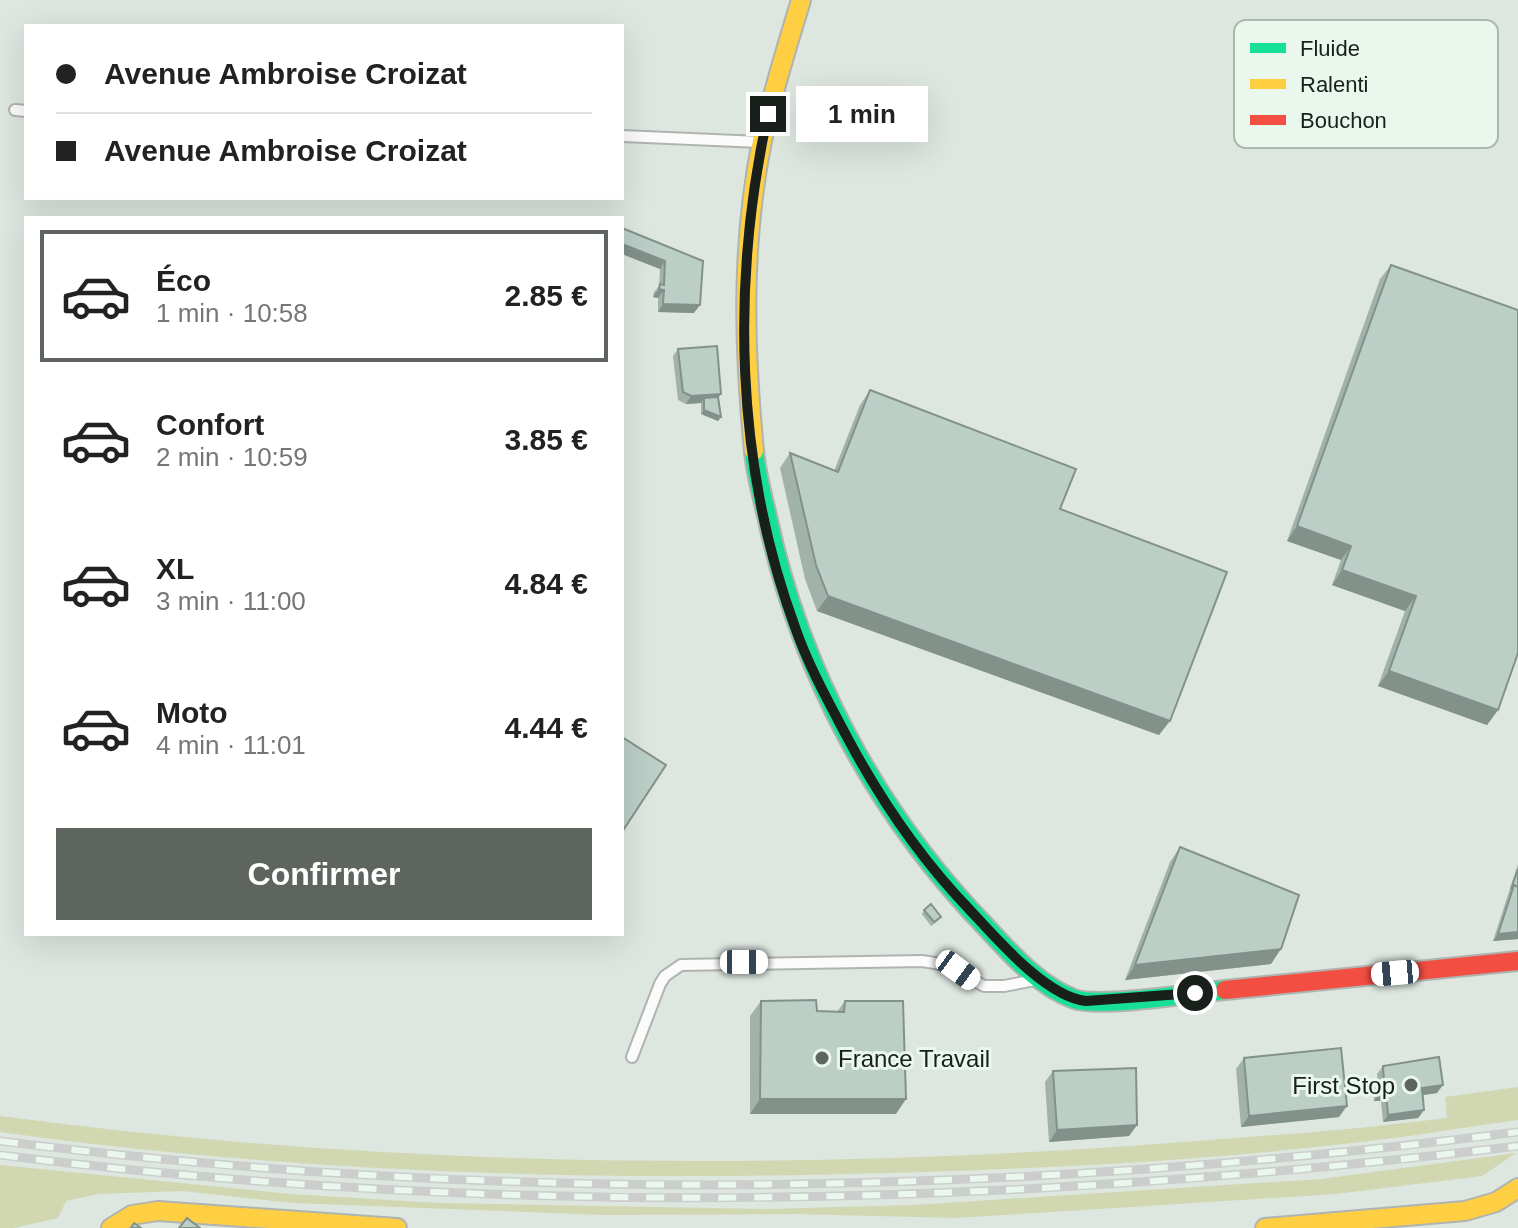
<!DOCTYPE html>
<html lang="fr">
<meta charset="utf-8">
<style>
body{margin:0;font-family:Arial,sans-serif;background:#f2f2f2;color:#222;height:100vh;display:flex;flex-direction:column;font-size:30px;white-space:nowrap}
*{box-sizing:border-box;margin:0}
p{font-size:26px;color:#767676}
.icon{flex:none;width:44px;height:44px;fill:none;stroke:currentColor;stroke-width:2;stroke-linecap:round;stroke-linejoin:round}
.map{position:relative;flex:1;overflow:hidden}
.side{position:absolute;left:24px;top:216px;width:600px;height:720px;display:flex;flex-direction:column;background:#fff;border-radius:0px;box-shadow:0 8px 32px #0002}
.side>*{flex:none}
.top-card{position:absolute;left:24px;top:24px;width:600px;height:176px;border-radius:0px;box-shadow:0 8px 32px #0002;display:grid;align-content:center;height:176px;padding:0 32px;background:#fff}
.end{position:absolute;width:36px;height:36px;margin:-18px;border:10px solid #191f1a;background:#fff;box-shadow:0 0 0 4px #fff}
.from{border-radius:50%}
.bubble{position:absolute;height:56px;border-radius:0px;background:#fff;box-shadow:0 8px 32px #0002;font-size:26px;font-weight:700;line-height:56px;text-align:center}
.car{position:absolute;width:24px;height:48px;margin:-24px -12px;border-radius:10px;box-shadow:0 0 6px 2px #0007;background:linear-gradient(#fff 24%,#345 0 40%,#fff 0 76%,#345 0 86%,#fff 0)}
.top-card b{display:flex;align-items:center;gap:28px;height:76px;font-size:30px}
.top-card b+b{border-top:2px solid #e0e0e0}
.top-card i{width:20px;height:20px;background:#222}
ul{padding:14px 0 0;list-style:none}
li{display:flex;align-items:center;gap:24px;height:132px;margin:0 16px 12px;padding:0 16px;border:4px solid transparent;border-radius:0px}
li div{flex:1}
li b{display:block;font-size:30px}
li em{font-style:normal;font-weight:700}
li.selected{border-color:#5e655f}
li>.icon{width:72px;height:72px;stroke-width:1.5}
.cta{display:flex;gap:16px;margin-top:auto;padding:16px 32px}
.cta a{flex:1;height:92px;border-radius:0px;background:#5e655f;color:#fff;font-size:32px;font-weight:700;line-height:92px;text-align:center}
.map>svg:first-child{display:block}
</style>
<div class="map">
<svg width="1518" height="1228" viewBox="0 0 1518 1228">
<rect width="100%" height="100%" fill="#dee6e0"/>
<!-- green -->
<path fill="#d0d7b1" d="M1518 1087V1120C1460 1128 1402 1138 1344 1144 1179 1163 1013 1170 847 1174 564 1181 280 1171 0 1132V1116C388 1168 781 1172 1171 1143 1263 1136 1355 1130 1447 1118L1445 1097Z
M1516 1153 1482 1176 1336 1194 956 1218 795 1214 604 1215 293 1203 182 1191 98 1194 66 1201 58 1218 14 1228H0V1165L291 1194 438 1203 768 1209 913 1205 1321 1179Z"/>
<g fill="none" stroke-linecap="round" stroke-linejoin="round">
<!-- lane casing -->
<g stroke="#afb4b0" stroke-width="14">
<path id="lane" d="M15 110 26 111
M622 136 760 142
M632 1057 660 984 665 976 681 965 922 961 947 965 984 986H1004L1035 980"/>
</g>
<!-- fast casing -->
<g stroke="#afb4b0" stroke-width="22">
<path id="fast" d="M754 451C756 473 762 495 767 516 800 671 876 813 986 927 1010 953 1040 987 1074 999 1100 1008 1193 993 1225 990"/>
</g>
<!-- slow casing -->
<g stroke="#afb4b0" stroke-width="22">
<path id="slow" d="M754 451C744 346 741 245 762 141 772 93 787 47 801 0
M111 1228 132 1215 158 1211 397 1228
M1265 1228 1465 1211 1496 1202 1518 1188"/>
</g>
<!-- jam casing -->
<g stroke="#afb4b0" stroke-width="22">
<path id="jam" d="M1225 990 1518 961"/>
</g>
<!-- lane -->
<use href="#lane" stroke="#fafbfa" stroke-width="10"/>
<!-- fast -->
<use href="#fast" stroke="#16e098" stroke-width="18"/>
<!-- slow -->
<use href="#slow" stroke="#ffcf43" stroke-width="18"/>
<!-- jam -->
<use href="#jam" stroke="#f24e42" stroke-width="18"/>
<!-- rail casing -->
<g stroke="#cbcecc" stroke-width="9">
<path id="rail" d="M0 1141C503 1205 1015 1196 1518 1132
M0 1155C509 1219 1009 1207 1518 1146"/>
</g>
<!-- rail -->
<use href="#rail" stroke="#e9f7ec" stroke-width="6" stroke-dasharray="18" stroke-linecap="butt"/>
</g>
<!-- wall -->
<path fill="#a1b2ab" d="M622 228 703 261 694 313 658 312V298L653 297 654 292 659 286 660 269 622 254Z
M1391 265 1498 710 1487 725 1378 686 1405 611 1332 585 1341 560 1287 541 1380 279Z
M678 349 718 397 721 417 718 421 701 414V403L686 404 678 400 673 356Z
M870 390 1060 509 1159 735 817 611 805 579 780 468 790 453 834 471 860 405Z
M1180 847 1271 964 1125 980 1170 862Z
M1518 864V939L1493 941Z
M924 910 938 921 931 926 922 914Z
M761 1001 817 1011 837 1012 845 1001 896 1114H750V1016Z
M1244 1058 1339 1117 1241 1127 1236 1069Z
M1383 1066 1437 1093 1423 1095 1424 1110 1418 1118 1383 1122 1381 1101H1374L1373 1090 1378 1083 1377 1074Z
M1053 1071 1137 1125 1129 1136 1049 1142 1045 1082Z"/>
<!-- shaded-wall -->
<path fill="#83918b" d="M622 244 665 261 660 269 622 254Z
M659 289 664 290 658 298 653 297Z
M663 304 700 305 694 313 658 312Z
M721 394 716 401 704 398 701 403 686 404 691 396Z
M704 410 721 417 718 421 701 414Z
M1297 526 1351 546 1341 560 1287 541Z
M1342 570 1416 596 1405 611 1332 585Z
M828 596 1170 721 1159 735 817 611Z
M1389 671 1498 710 1487 725 1378 686Z
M1518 932V939L1493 941 1498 934Z
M1281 949 1271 964 1125 980 1135 965Z
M1443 1085 1437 1093 1417 1096 1422 1088Z
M1386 1093 1381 1101H1374L1379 1094Z
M760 1099H906L896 1114H750Z
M1347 1106 1339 1117 1241 1127 1249 1116Z
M1424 1110 1418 1118 1383 1122 1388 1115Z
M1137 1125 1129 1136 1049 1142 1057 1130Z"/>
<!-- building -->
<path fill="#bbcfc7" stroke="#83918b" stroke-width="2" d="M622 228 703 261 700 305 663 304 664 290 659 289 660 284 664 285 665 261 622 244Z
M1391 265 1518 310V653L1498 710 1389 671 1416 596 1342 570 1351 546 1297 526Z
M717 346 721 394 691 396 683 392 678 349Z
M870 390 1076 469 1060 509 1227 572 1170 721 828 596 816 565 790 453 838 472Z
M718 397 721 417 704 410V398Z
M622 737 666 765 622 832Z
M1180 847 1299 895 1281 949 1135 965Z
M1518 869V887L1514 885 1511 889Z
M1514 885 1518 887V932L1498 934Z
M931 904 941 917 934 922 924 910Z
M816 1000 817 1011 844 1012 845 1001H903L906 1099H760L761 1001Z
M1341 1048 1347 1106 1249 1116 1244 1058Z
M1439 1057 1443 1085 1422 1088 1424 1110 1388 1115 1386 1093 1379 1094 1378 1083 1384 1082 1383 1066Z
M1136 1068 1137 1125 1057 1130 1053 1071Z
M187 1218 200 1228H179Z
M134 1223 141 1228H131Z"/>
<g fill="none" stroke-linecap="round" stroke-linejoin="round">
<!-- route -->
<path stroke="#191f1a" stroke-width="10" d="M768 114C731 282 735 464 795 627 808 665 828 701 847 737 880 799 920 858 969 909 996 938 1046 997 1086 1001L1195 993"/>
</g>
<!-- markers -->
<g fill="#5e655f" stroke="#e9f7ec" stroke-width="3">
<circle cx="822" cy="1058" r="8"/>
<circle cx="1411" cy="1085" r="8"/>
</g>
<g text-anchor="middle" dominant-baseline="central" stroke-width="6" stroke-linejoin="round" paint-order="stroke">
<!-- poi labels -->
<g font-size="24" fill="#191f1a" stroke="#e9f7ec" text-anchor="start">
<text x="838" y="1058">France Travail</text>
<text x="1395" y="1085" text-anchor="end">First Stop</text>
</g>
</g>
<!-- legend -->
<rect x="1234" y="20" width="264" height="128" rx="12" fill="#e9f7ec" stroke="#abb6ad" stroke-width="2"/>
<rect x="1250" y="43" width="36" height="10" fill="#16e098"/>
<rect x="1250" y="79" width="36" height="10" fill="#ffcf43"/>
<rect x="1250" y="115" width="36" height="10" fill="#f24e42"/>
<g font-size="22" fill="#191f1a">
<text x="1300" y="56">Fluide</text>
<text x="1300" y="92">Ralenti</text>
<text x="1300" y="128">Bouchon</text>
</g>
</svg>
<i class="end from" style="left:1195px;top:993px"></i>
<i class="end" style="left:768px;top:114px"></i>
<div class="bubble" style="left:796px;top:86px;width:132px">1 min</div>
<i class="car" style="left:744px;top:962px;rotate:90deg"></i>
<i class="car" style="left:958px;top:970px;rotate:126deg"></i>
<i class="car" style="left:1395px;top:973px;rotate:265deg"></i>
<div class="top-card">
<b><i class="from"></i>Avenue Ambroise Croizat</b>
<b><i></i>Avenue Ambroise Croizat</b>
</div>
<section class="side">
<ul>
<li class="selected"><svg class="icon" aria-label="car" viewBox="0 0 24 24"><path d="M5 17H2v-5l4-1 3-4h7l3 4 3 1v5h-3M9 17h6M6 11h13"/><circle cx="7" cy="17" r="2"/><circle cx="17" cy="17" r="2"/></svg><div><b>Éco</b><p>1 min · 10:58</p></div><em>2.85 €</em></li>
<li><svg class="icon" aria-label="car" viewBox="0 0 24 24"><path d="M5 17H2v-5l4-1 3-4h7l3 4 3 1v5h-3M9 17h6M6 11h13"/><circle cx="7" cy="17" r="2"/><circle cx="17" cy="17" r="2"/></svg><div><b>Confort</b><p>2 min · 10:59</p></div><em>3.85 €</em></li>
<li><svg class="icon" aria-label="car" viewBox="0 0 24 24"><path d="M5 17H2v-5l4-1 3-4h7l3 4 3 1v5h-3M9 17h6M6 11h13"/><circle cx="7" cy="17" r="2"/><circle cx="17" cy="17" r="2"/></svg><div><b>XL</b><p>3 min · 11:00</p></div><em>4.84 €</em></li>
<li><svg class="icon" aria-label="car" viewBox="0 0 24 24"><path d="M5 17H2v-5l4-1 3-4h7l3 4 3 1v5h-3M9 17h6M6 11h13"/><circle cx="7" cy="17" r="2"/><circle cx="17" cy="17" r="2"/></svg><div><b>Moto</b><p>4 min · 11:01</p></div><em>4.44 €</em></li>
</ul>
<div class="cta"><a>Confirmer</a></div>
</section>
</div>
